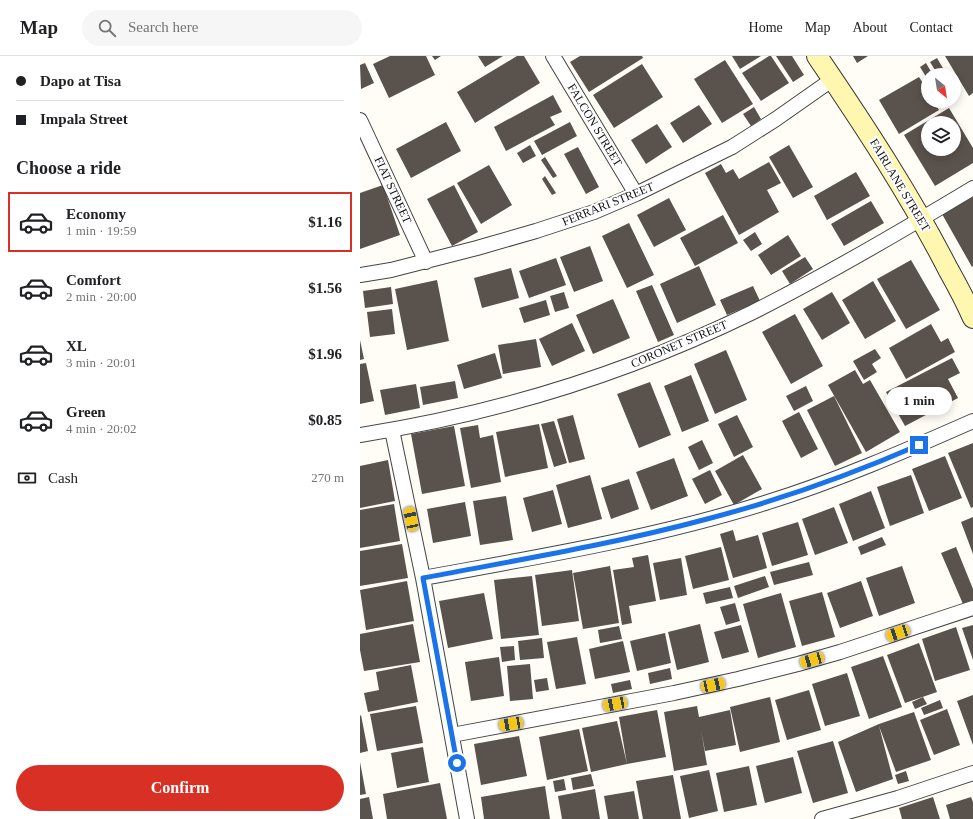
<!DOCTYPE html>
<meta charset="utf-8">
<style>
body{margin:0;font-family:Georgia,serif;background:#f6f6f6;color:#202124;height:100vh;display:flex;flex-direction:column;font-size:15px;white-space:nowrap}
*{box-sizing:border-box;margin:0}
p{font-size:13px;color:#757577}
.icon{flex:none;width:22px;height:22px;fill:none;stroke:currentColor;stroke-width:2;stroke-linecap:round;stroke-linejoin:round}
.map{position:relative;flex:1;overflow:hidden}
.details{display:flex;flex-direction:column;background:#fff;width:360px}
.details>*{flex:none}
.guide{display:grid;align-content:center;height:88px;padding:0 16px;background:#fff}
.needle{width:26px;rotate:150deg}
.buttons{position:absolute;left:561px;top:12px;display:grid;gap:8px}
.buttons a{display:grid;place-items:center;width:40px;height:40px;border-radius:50%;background:#fff;box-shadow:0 2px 10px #0003;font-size:20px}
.end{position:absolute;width:18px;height:18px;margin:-9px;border:5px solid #1a73e8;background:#fff;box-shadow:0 0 0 2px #fff}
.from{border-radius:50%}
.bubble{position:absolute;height:28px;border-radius:14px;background:#fff;box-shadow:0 2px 10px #0003;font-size:13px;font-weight:700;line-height:28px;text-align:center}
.car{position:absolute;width:12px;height:24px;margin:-12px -6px;border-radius:5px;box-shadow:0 0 3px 1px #0007;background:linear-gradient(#f5c518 24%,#345 0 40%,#f5c518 0 76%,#345 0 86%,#f5c518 0)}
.guide b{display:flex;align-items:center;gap:14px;height:38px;font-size:15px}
.guide b+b{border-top:1px solid #e0e0e0}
.guide i{width:10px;height:10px;background:#202124}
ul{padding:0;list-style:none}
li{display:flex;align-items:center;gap:12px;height:60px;margin:0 8px 6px;padding:0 8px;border:2px solid transparent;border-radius:0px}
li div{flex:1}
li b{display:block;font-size:15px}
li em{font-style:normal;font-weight:700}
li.active{border-color:#d93025}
li>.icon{width:36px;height:36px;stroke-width:1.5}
h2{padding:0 16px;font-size:18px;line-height:48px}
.pay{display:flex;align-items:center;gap:10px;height:44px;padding:0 16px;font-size:15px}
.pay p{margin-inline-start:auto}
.cta{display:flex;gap:8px;margin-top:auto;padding:8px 16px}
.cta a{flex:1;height:46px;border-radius:24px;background:#d93025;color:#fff;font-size:16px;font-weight:700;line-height:46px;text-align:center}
header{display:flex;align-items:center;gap:24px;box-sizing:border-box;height:56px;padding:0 20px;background:#fff;border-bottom:1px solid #e0e0e0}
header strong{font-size:19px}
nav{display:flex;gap:22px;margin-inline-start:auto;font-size:14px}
.search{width:280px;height:36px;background:#f6f6f6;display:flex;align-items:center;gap:10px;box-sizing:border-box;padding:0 14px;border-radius:22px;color:#757577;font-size:15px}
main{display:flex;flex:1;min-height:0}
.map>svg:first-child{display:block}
</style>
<header>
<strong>Map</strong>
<div class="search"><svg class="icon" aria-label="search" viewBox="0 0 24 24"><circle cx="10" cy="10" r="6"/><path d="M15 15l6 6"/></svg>Search here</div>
<nav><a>Home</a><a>Map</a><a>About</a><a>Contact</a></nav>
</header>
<main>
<section class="details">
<div class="guide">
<b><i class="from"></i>Dapo at Tisa</b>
<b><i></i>Impala Street</b>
</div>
<h2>Choose a ride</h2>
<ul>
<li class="active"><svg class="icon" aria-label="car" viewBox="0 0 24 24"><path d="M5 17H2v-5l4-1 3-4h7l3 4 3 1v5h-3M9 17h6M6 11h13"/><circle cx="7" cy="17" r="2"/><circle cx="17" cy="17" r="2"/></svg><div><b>Economy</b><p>1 min · 19:59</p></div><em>$1.16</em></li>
<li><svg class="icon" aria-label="car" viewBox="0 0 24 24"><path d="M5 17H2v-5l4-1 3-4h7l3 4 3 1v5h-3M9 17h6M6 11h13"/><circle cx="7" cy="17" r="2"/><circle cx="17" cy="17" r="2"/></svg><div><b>Comfort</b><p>2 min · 20:00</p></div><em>$1.56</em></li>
<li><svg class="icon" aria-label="car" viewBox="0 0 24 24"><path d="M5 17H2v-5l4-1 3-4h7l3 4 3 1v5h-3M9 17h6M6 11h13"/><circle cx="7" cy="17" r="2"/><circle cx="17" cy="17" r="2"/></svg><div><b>XL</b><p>3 min · 20:01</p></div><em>$1.96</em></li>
<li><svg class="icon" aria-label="car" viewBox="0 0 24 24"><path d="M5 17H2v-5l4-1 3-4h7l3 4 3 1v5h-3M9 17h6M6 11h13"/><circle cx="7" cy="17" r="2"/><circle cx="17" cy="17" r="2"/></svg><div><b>Green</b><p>4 min · 20:02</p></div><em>$0.85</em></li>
</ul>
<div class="pay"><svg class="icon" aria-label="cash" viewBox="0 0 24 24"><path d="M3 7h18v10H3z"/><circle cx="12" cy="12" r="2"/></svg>Cash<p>270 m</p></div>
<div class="cta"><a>Confirm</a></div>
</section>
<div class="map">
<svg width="613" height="763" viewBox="0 0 613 763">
<rect width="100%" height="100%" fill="#fffdf5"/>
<!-- building -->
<path fill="#5a524d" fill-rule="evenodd" d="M30 0H66L75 19 29 42 13 8Z
M72 0H81L75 4Z
M118 0H143L125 11Z
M157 0H164L180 27 115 67 97 36Z
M220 0H282L283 2 229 36 210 6Z
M372 0H401L380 13Z
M409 0H411L429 27 401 45 382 17Z
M416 0H432L444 19 433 26Z
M493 0H508L497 7Z
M585 0H613V37L609 40Z
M577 2 587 19H578L570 6Z
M365 4 393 48 362 67 334 23Z
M5 7 14 27 1 33 0 9Z
M566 7 573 19H568V24L560 11Z
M282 8 303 41 254 72 233 39Z
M559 21 568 35V45H574L579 54 539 78 519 44Z
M193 39 202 56 190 61 195 69 146 95 134 71Z
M339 49 352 68 323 87 310 67Z
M394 51 401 63 391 70 383 58Z
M589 52 613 92V107L575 130 544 79ZM568 67H594V93H568Z
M86 66 101 95 51 122 36 93Z
M210 66 217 80 182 99 174 85Z
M297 68 312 91 286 108 271 84Z
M170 89 176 100 163 107 157 97Z
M429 89 453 131 433 142 409 101Z
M218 91 239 131 226 138 204 98Z
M185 101 197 120 193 122 181 104Z
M409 106 421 127 407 134 419 156 379 179 345 117 361 108 366 117 373 113 379 123Z
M129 109 152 149 121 168 97 127Z
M496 116 510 140 467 164 454 140Z
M185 120 196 137 192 139 182 123Z
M23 129 40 179 0 193V137Z
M94 129 118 176 92 190 67 143Z
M613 141V210L612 211 582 158Z
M309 142 326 174 294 191 277 159Z
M511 145 524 167 484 190 471 168Z
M363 159 378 187 335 210 320 182Z
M269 167 294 219 267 232 242 180Z
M395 176 402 188 391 195 383 184Z
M428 179 441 200 411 219 398 199Z
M230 190 243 225 214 236 200 201Z
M445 201 453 213 430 228 422 215Z
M196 202 206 229 169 242 159 215Z
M551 204 580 254 546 273 517 223Z
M339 210 356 249 317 267 300 228Z
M151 212 159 242 122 252 114 222Z
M77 224 89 285 47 294 35 233Z
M513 225 536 265 505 283 482 244Z
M292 229 314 279 298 286 276 235Z
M393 230 400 245 367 259 360 244Z
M31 231 33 248 5 252 3 235Z
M204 236 209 252 195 256 190 240Z
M472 236 490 267 462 284 443 253Z
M253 243 270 282 233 298 216 259Z
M186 244 190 259 164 267 159 252Z
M32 253 35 278 10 281 7 256Z
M435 258 463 310 431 328 402 276Z
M212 267 225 295 192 310 179 283Z
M571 268 581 286 588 282 595 296 546 323 529 292Z
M176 283 181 311 143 318 138 289Z
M0 284 4 303 0 304Z
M515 293 521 302 512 308 517 316 504 324 493 305Z
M366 294 387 344 355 358 334 308Z
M135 297 142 322 104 333 97 309Z
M592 302 600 317 588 323 598 342 545 370 526 336Z
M6 307 14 345 0 348V308Z
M495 314 503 328 510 324 540 376 506 396 468 329Z
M331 319 349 365 322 376 304 330Z
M95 325 98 342 63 349 60 331Z
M290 326 311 379 279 392 257 338Z
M56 328 60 352 25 359 20 334Z
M446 330 453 345 434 355 426 340Z
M474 340 502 397 475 410 447 354Z
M439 356 458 393 441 402 422 365Z
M213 359 225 403 209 407 197 363Z
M377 359 393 391 374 401 358 368Z
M194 365 207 407 194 411 181 368Z
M179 368 188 412 145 421 136 376Z
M118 369 120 382 133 379 141 426 111 432 100 372Z
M94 370 105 430 62 438 51 378Z
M342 384 353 407 339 414 328 391Z
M613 387V451L611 452 588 397Z
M383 399 402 433 374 449 355 415Z
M585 400 602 442 569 455 552 413Z
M314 402 328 440 291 454 276 416Z
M28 404 35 445 0 452V410Z
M350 414 362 439 345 448 332 423Z
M230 419 242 463 208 472 196 429Z
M551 419 564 457 530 470 517 431Z
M269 423 279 453 251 463 241 432Z
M193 434 202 468 172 476 163 442Z
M511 435 525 472 493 485 479 448Z
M146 440 153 484 120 489 113 445Z
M105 446 111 480 73 487 67 453Z
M34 448 40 485 0 492V454Z
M474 451 488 487 455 499 442 463Z
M613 461V498L601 466Z
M438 466 448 499 412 510 402 477Z
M373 474 376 485 398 479 407 512 373 522 360 478Z
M522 481 526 489 501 499 498 491Z
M42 488 48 522 0 530V495Z
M361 491 369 524 333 533 325 500Z
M596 491 613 533V544L603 548 581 497Z
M288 499 296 545 269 550 272 567 262 569 253 514 274 511 272 502Z
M321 502 327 539 300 544 293 507Z
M449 506 453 519 414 529 410 516Z
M250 510 259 567 223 573 213 517Z
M542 510 555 547 519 560 506 522Z
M212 514 219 565 182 570 175 519Z
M172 520 179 579 141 583 134 524Z
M405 520 409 531 378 542 374 530Z
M47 525 54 565 6 574 0 534Z
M501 525 513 560 480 572 467 537Z
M370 531 373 542 346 548 343 537Z
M462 536 475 581 442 590 429 545Z
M124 537 133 583 88 592 79 545Z
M421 537 436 591 398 602 383 548Z
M375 547 380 565 366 569 360 551Z
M53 568 60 606 4 615 0 594V578Z
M340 568 349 606 317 614 308 576Z
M381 569 389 596 362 603 354 576Z
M613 569V604L602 572Z
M259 570 262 583 240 587 238 574Z
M596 571 610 614 575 625 562 583Z
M305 577 311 607 277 615 270 585Z
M217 581 226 628 196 633 187 586Z
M182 582 184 602 160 604 158 585Z
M263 585 270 616 235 623 229 593Z
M559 587 577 636 545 647 527 599Z
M154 590 155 604 142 606 140 591Z
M523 600 542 651 509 663 491 611Z
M139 601 144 640 111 645 105 606Z
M170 608 173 643 150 645 147 610Z
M51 609 58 646 8 656 4 637 19 634 16 616Z
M310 612 312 623 290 628 288 617Z
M487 617 500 660 465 670 452 628Z
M187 622 189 634 176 636 174 624Z
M270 624 272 633 253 637 251 628Z
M449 634 461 674 427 684 415 644Z
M613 639V689L597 645Z
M410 641 420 686 380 696 370 651Z
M563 641 567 648 555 653 552 646Z
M580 644 583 652 564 659 561 652Z
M56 650 63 687 17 695 10 658Z
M337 650 339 661 370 654 376 689 345 695 341 674 347 709 314 715 304 656Z
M587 653 600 689 574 699 560 664Z
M297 654 306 701 267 708 259 661Z
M554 656 571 704 536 716 519 670 533 723 496 736 478 686 519 668Z
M1 659 8 695 0 697V660Z
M257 665 267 708 231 716 222 672Z
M219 673 228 715 187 724 179 681Z
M159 680 167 720 121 729 114 688Z
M473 685 488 737 453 747 437 695Z
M63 691 69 726 37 732 31 697Z
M433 701 442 737 405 747 396 710Z
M0 706 6 738 0 739Z
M389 710 397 749 364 756 356 717Z
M349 714 358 755 329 762 320 720Z
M546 715 549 725 538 728 535 719Z
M231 718 234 730 213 734 211 722Z
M313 719 321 763H283L276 725Z
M204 723 206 734 195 736 193 725Z
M80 727 87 763H27L23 738Z
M185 730 190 763H124L121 741Z
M235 733 240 763H202L198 740Z
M274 735 279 763H248L244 740Z
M9 741 13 763H0V743Z
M573 741 580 763H542L539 752Z
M611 741 613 746V763H590L586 749Z"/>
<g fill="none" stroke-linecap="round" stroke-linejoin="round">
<!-- street casing -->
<g stroke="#444" stroke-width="16">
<path id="street" d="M193 0 276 138
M0 64 66 206
M0 219 31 214 117 192 176 175 234 156 276 138 372 91 416 63 473 23
M32 374 63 522 107 763
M0 379C135 358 268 317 391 257 467 219 540 176 613 132
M63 522C177 501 293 482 405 447 476 425 545 395 613 365
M92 679 314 637 378 623 438 608 480 596 613 552
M462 763 538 742 613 717"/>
</g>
<!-- secondary casing -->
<g stroke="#333" stroke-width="22">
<path id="secondary" d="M457 0C504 69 550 139 588 213 597 229 606 246 613 262"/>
</g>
<!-- street -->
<use href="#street" stroke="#fff" stroke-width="14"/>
<!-- secondary -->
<use href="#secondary" stroke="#fff6b0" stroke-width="20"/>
</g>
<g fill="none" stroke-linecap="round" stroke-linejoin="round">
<!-- route -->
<path stroke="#1a73e8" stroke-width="5" d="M97 707 63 522C158 504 254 488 347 463 420 444 490 419 559 389"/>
</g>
<g text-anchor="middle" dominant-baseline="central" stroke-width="4" stroke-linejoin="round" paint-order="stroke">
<!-- street labels -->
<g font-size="12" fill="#111" stroke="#fff">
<text transform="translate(235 69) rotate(59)">FALCON STREET</text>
<text transform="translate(540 129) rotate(59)">FAIRLANE STREET</text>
<text transform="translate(33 134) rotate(65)">FIAT STREET</text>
<text transform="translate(248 148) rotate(-22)">FERRARI STREET</text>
<text transform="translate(319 288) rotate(-23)">CORONET STREET</text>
</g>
</g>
</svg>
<div class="buttons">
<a><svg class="needle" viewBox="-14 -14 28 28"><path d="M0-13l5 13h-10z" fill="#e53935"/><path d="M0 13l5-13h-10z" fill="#757577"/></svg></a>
<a><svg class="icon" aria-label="layers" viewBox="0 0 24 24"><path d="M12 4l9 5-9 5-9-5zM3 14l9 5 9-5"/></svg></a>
</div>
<i class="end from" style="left:97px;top:707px"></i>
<i class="end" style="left:559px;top:389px"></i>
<div class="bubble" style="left:526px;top:331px;width:66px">1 min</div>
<i class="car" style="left:51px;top:463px;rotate:348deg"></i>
<i class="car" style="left:538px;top:577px;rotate:251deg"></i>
<i class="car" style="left:452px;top:604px;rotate:254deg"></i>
<i class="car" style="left:353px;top:629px;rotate:78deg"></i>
<i class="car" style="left:255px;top:648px;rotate:259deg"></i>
<i class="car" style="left:151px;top:668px;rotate:260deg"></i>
</div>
</main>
